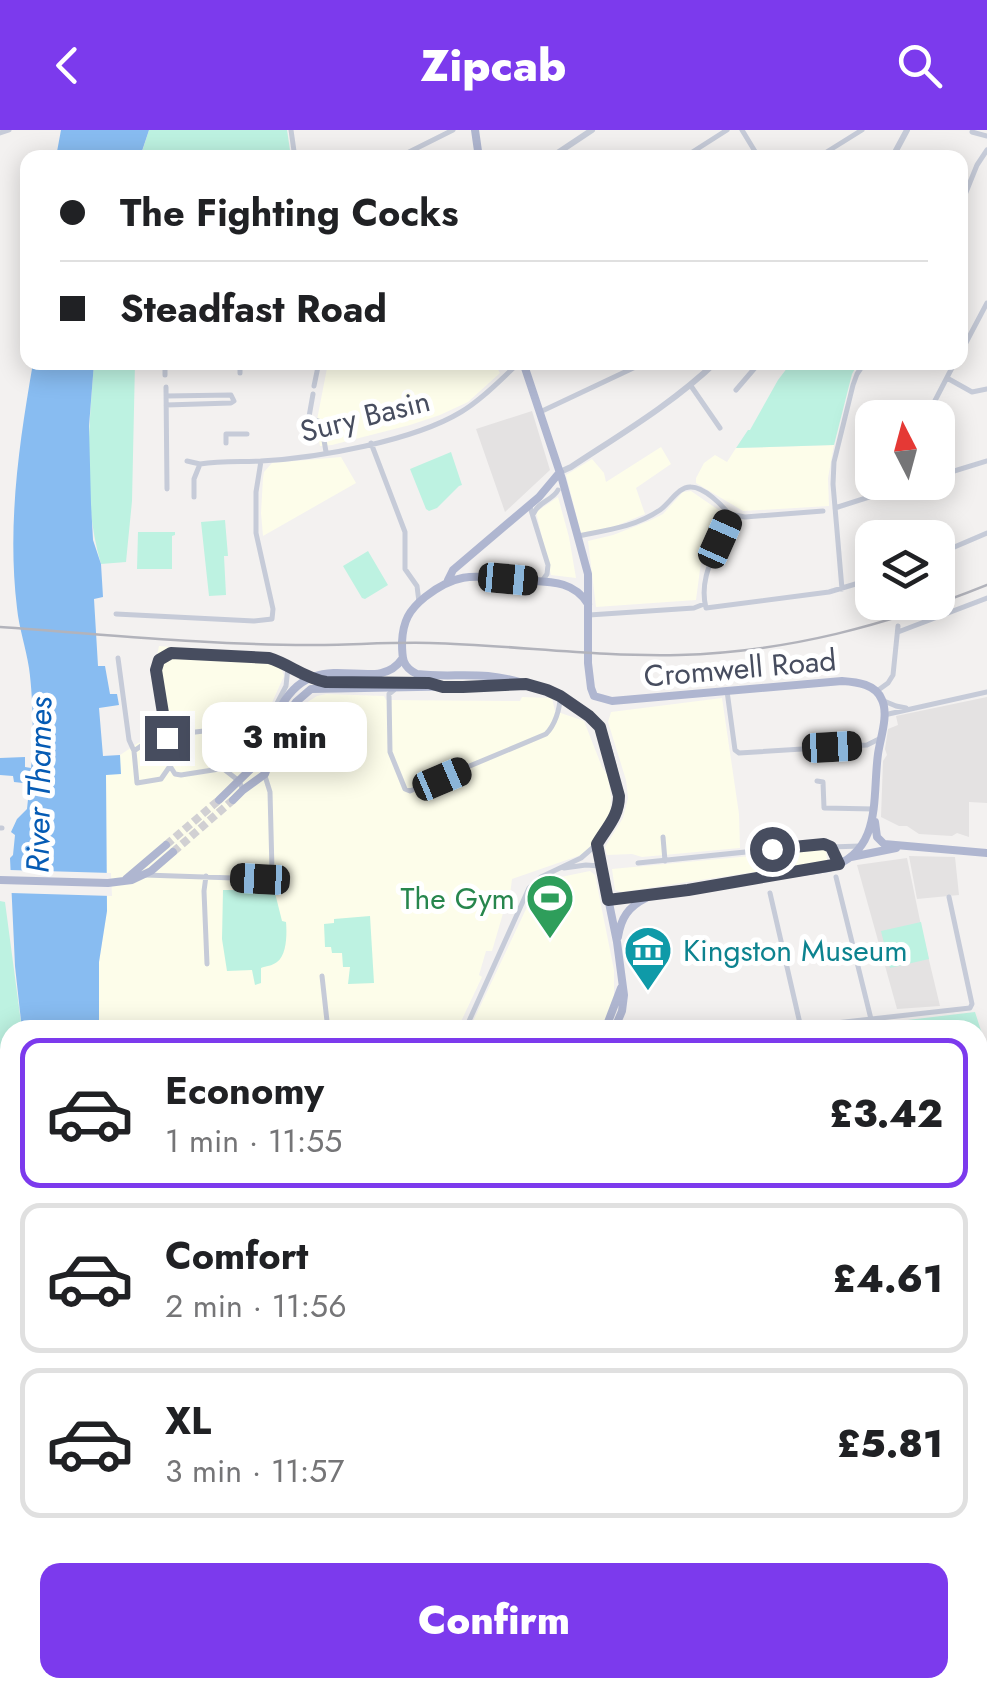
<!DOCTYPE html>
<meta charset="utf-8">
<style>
body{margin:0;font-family:Jost,sans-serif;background:#f6f6f6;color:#202124;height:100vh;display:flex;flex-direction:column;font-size:38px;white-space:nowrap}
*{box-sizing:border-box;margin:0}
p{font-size:32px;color:#757577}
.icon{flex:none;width:55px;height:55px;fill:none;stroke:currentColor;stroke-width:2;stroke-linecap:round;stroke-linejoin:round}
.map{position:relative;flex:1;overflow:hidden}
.drawer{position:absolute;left:0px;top:890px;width:988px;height:678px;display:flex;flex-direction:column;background:#fff;border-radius:30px 30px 0 0;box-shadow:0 5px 25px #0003}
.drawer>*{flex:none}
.guide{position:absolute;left:20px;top:20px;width:948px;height:220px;border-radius:20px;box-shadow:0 5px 25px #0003;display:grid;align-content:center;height:220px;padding:0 40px;background:#fff}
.needle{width:65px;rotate:354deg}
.buttons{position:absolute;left:855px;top:270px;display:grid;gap:20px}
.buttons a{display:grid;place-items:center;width:100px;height:100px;border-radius:20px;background:#fff;box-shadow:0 5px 25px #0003;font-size:50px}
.end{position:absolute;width:45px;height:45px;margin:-22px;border:12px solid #474d5f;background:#fff;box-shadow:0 0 0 5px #fff}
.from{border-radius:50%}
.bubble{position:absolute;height:70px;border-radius:20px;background:#fff;box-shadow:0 5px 25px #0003;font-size:32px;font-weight:800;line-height:70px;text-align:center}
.car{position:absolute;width:30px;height:60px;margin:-30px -15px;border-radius:12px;box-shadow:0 0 8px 2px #0007;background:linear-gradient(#222 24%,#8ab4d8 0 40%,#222 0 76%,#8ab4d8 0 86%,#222 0)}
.guide b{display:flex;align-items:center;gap:35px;height:95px;font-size:38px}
.guide b+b{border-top:2px solid #e0e0e0}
.guide i{width:25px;height:25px;background:#202124}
ul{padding:18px 0 0;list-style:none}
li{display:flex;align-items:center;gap:30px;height:150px;margin:0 20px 15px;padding:0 20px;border:5px solid #e0e0e0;border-radius:20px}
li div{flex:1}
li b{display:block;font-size:38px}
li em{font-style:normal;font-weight:800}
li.selected{border-color:#7c3aed}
li>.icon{width:90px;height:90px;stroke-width:1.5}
.action{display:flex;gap:20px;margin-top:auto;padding:20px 40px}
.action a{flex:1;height:115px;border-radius:20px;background:#7c3aed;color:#fff;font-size:40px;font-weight:800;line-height:115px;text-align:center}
header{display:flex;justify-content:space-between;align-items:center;height:130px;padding:0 40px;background:#7c3aed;color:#fff;font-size:45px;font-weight:800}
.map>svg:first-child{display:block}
</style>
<header><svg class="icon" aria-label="back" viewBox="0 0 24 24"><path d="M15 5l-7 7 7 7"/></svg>Zipcab<svg class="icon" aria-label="search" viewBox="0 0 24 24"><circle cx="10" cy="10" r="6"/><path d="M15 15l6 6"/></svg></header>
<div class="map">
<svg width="987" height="1566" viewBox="0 0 987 1566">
<rect width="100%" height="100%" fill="#f3f1f0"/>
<!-- commercial -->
<path fill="#fdfdea" d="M328 233H494L500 243 468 272 440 285 410 295 332 315 320 316 316 295Z
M834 315 828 348 829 376 743 381 696 353V348L704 333 715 325 727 332 736 318Z
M661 317 671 334 636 358 645 384 611 398 581 403 566 345 592 329 604 343 606 352Z
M341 327 356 353 263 406 261 383 263 348 264 342 272 333Z
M691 361 720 381 722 388 701 432 696 470 596 477 588 411 613 405 649 391 663 384 683 362Z
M558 367 569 407 576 448 551 445 536 382Z
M159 516 277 526 284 546 270 577 293 593 306 573 317 566 326 564 384 566 386 570 520 571 522 567 552 568 555 581 584 591 602 637 608 646 611 668 610 683 588 720 581 725 512 749 508 780H504L492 821H486L479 845 482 847 457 900H99V832L107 781 106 644H120V625L138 613 162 605 152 534 157 526Z
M722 568 739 684 740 718 642 727 632 724 607 725 605 717 623 688 628 668 626 650 608 592 611 582Z
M826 719 827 731 621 762 615 760 612 739Z
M590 741 595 745 614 840V869L604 894 598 898 584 900H469L535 760 556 748Z"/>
<!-- education -->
<path fill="#e4e2e2" d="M532 281 550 340 505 382 476 299Z
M987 567V673L969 672V707L957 703 952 706 919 704 907 696H899L881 687 883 631 887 625 885 619 888 599 898 595 896 586Z
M909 726 955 727 959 765 917 769Z
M907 728 923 805 940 876 897 879 857 735Z
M454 1558H595L599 1566H454Z"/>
<!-- green -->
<path fill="#bdf2e1" d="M149 0H287L291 27 140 28Z
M94 233H135L132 371 126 432 101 434C82 370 89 298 94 233Z
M855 233 857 235 852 244 834 315 736 318 748 300H750L778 250 791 233Z
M451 322 462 355 459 356 437 378 429 381 426 379 410 339Z
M225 390 228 426H224L226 465 209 466 201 392Z
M138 402H175V405L172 406V439H137Z
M368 421 388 455 365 469 362 468 343 436Z
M236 757 274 759 282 791 286 792C287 803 287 825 277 832 272 836 266 836 261 838V853L255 855 252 840 227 841 222 809 223 760H235Z
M0 771 5 772 22 900H10V1558H63L66 1566H0Z
M370 786 374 853 348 854 350 837H343L342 823H332L331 817H325L324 794 334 793V789Z
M921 792 929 829 890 838 881 801Z
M975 882 987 919V1003L978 1006V900H823Z"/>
<!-- water -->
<path fill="#88bcf1" d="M61 0H149L140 27H56Z
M33 233H94L89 296 91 374 93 410 101 434 103 467 94 469 98 536H105L110 564H117L119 575 99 578 103 626 120 625 121 644 106 645 107 781 99 832V900H22L15 836 10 728 13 725 15 705 11 702 17 689 27 679 30 650 24 648 23 653 14 652 13 646 0 645V628L25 627V637L31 638C34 610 33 566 29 538 26 518 19 498 17 478 7 395 19 314 33 233Z"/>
<!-- pier -->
<path fill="#f3f1f0" d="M6 736 10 740 111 743 112 766 11 763 5 766Z"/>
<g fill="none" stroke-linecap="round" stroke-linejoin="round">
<!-- primary-tunnel -->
<path stroke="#d1d0d3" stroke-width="8" stroke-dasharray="8 4" stroke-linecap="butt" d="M166 715 219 670
M173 722 233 670"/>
<!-- minor -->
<path stroke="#c6cbd8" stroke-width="5" d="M291 0 295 28
M742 0 759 28
M972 2 987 6
M0 3 9 0
M397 28 453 0
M683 28 727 0
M817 28 862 0
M960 77 977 35 987 20
M960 224 987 173
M165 232V245
M240 243V232
M947 248 972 262 987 259
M314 256 319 232
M691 256 720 298
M166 257 167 359
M736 260 760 232
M166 266 231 265 234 271 231 273 166 275
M540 282 646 232
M308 288 321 292 326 322
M926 288 955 232
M311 311 307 298 313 264
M226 313V304H247
M371 313 405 402V439L417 456 419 472
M187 331 200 334
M938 346 987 331
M194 367V349L200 334C221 331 241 332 261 331 318 328 413 311 461 282 483 269 501 249 520 232
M530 377 548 435 547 444 542 451
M835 378 916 352
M534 383C538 372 553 370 558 360
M729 384C722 416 697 443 706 478L829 462 872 449
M729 384 745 387 823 381
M578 406C608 400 635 397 660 380 670 373 679 356 691 357 704 357 722 375 729 384
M938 424 987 403
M842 459 833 354 834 332 853 255 857 244 865 232
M890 472 892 483
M116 484 254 491 272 489 273 479 256 403V362L261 331
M589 485 694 478 704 474
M898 502 987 468
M118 528 129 610 134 621 137 653 161 649 170 636
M394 560 389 564 390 622 405 659 410 661 546 604C555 595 560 579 560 567
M727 561 735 620 739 623 867 615 879 609
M877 561 888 553 893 545 898 496
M884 571 896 576 906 578
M273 581 286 556 288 537
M884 585 987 562
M187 603 246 596 272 597
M264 609 272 584
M134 621 141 616 167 608
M170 636 165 585 156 540 159 531 171 523 269 528C289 534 304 548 325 552L435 555
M170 636 175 644 181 645 232 637 252 636
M225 640 239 651 243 660
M817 651 823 652 824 678 874 679
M0 698H2
M663 707 665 731
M638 733 824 714 831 717 860 716
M564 738 586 735 600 736
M145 745 260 749 268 746 272 740 270 662 260 630
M206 746 204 761 207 834
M836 747 871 889
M770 763 801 898
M322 846 328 900
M465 900 529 758 541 747 581 728 597 714
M773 900 970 878 972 874 949 767
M978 1179 987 1174
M978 1426 987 1430
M978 1504 987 1503
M840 1558 841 1566
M657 1566 658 1558
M726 1566 731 1558"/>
<!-- tertiary -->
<path stroke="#c6cbd8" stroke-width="6" d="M550 28 592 0
M892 28 907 0
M560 342 571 337C621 304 672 274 716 232
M978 1012 987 1010
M603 1558 630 1566"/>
<!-- primary -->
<path stroke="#afb6d0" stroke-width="8" d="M475 0 479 28
M523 232 562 349 588 444V533L591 558 594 566 612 571 842 551C857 552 876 554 882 570 889 585 880 609 878 624 872 668 883 721 829 738L608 770
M448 450 453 440 539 367 560 342
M588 474C573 449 546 452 520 450 479 447 460 439 425 467 409 480 403 491 402 512 402 528 402 537 417 544 440 547 464 544 488 546 519 549 583 569 600 597 609 614 615 646 619 666 619 686 607 697 597 714L617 812 624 865 622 881 614 900
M277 584C313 508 375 569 402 529
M284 589 296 572 311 559 521 555
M219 670 260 630 276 587
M233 670 243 660 265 644 283 592
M875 692 877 707 884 714 987 723
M851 727 896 718
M126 749 166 715
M0 750 108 753 132 750 151 741 173 722
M618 807C621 788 628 777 646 768
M605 900 621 858
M212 1558 213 1566
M444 1566V1558"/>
<!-- rail -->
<path stroke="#b2b3bb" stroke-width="2.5" d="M0 497C103 504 206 515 309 515 350 515 390 512 430 513 513 515 596 527 679 525 787 522 888 495 987 455"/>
</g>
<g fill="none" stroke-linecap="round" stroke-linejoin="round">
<!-- route -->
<path stroke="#474d5f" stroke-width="12" d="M167 608 156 540 159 530 171 523 269 528C289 534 304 548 326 552L429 553 443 557H463L526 554 547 560 560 566 589 586 600 597 619 666C619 686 607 697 597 714L608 770 688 760 839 734 831 717 824 714 772 719"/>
</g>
<!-- icons -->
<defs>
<g id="stadium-pin" transform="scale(2.5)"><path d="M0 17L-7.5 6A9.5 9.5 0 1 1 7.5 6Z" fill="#2e9e5b" stroke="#fff"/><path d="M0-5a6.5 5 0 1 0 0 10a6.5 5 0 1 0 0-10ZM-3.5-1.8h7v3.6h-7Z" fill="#fff"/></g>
<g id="museum-pin" transform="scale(2.5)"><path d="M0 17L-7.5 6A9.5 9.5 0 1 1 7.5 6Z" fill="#0f9aa8" stroke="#fff"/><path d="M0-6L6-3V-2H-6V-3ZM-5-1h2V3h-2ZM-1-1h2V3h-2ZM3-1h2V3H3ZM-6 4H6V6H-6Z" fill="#fff"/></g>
</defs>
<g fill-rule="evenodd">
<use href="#stadium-pin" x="550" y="768"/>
<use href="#museum-pin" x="648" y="820"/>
</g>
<g text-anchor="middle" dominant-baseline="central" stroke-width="10" stroke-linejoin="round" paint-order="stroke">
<!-- street labels -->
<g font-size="30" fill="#474d5f" stroke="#fff">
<text transform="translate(365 286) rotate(-14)">Sury Basin</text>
<text transform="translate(740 538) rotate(-5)">Cromwell Road</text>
</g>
<!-- leisure labels -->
<g font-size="30" fill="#27864d" stroke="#fff" text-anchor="end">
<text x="515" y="768">The Gym</text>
</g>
<!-- culture labels -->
<g font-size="30" fill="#0d838f" stroke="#fff" text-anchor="start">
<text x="683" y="820">Kingston Museum</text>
</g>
<!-- water labels -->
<g font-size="32" font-style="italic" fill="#055bb4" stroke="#fff">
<text transform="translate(39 655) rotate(-89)">River Thames</text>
</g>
</g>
</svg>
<div class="buttons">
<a><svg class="needle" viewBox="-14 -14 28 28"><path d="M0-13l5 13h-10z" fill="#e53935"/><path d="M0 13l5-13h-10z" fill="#757577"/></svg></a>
<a><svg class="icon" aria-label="layers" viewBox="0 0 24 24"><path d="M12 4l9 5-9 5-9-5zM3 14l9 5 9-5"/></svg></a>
</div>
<i class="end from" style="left:772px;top:719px"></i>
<i class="end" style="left:167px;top:608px"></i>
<div class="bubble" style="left:202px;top:572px;width:165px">3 min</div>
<i class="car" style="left:720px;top:409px;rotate:24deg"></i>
<i class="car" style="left:508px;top:449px;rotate:95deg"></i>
<i class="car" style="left:832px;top:617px;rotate:87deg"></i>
<i class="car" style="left:442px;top:649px;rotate:67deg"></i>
<i class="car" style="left:260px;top:749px;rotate:273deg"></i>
<div class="guide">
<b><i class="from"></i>The Fighting Cocks</b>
<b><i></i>Steadfast Road</b>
</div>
<section class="drawer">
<ul>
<li class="selected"><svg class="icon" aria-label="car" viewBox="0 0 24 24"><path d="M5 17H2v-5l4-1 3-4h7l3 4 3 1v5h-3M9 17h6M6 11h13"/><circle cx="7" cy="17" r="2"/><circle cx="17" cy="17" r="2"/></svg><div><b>Economy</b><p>1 min · 11:55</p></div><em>£3.42</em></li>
<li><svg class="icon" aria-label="car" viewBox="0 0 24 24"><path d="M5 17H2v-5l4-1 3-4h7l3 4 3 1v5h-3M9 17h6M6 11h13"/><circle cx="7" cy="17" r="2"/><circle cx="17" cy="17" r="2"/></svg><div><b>Comfort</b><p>2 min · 11:56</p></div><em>£4.61</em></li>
<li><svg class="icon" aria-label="car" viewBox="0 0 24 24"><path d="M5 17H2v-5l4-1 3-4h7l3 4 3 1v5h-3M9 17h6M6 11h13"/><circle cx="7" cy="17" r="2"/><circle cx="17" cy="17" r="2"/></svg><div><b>XL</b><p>3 min · 11:57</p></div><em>£5.81</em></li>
</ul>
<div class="action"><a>Confirm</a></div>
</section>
</div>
